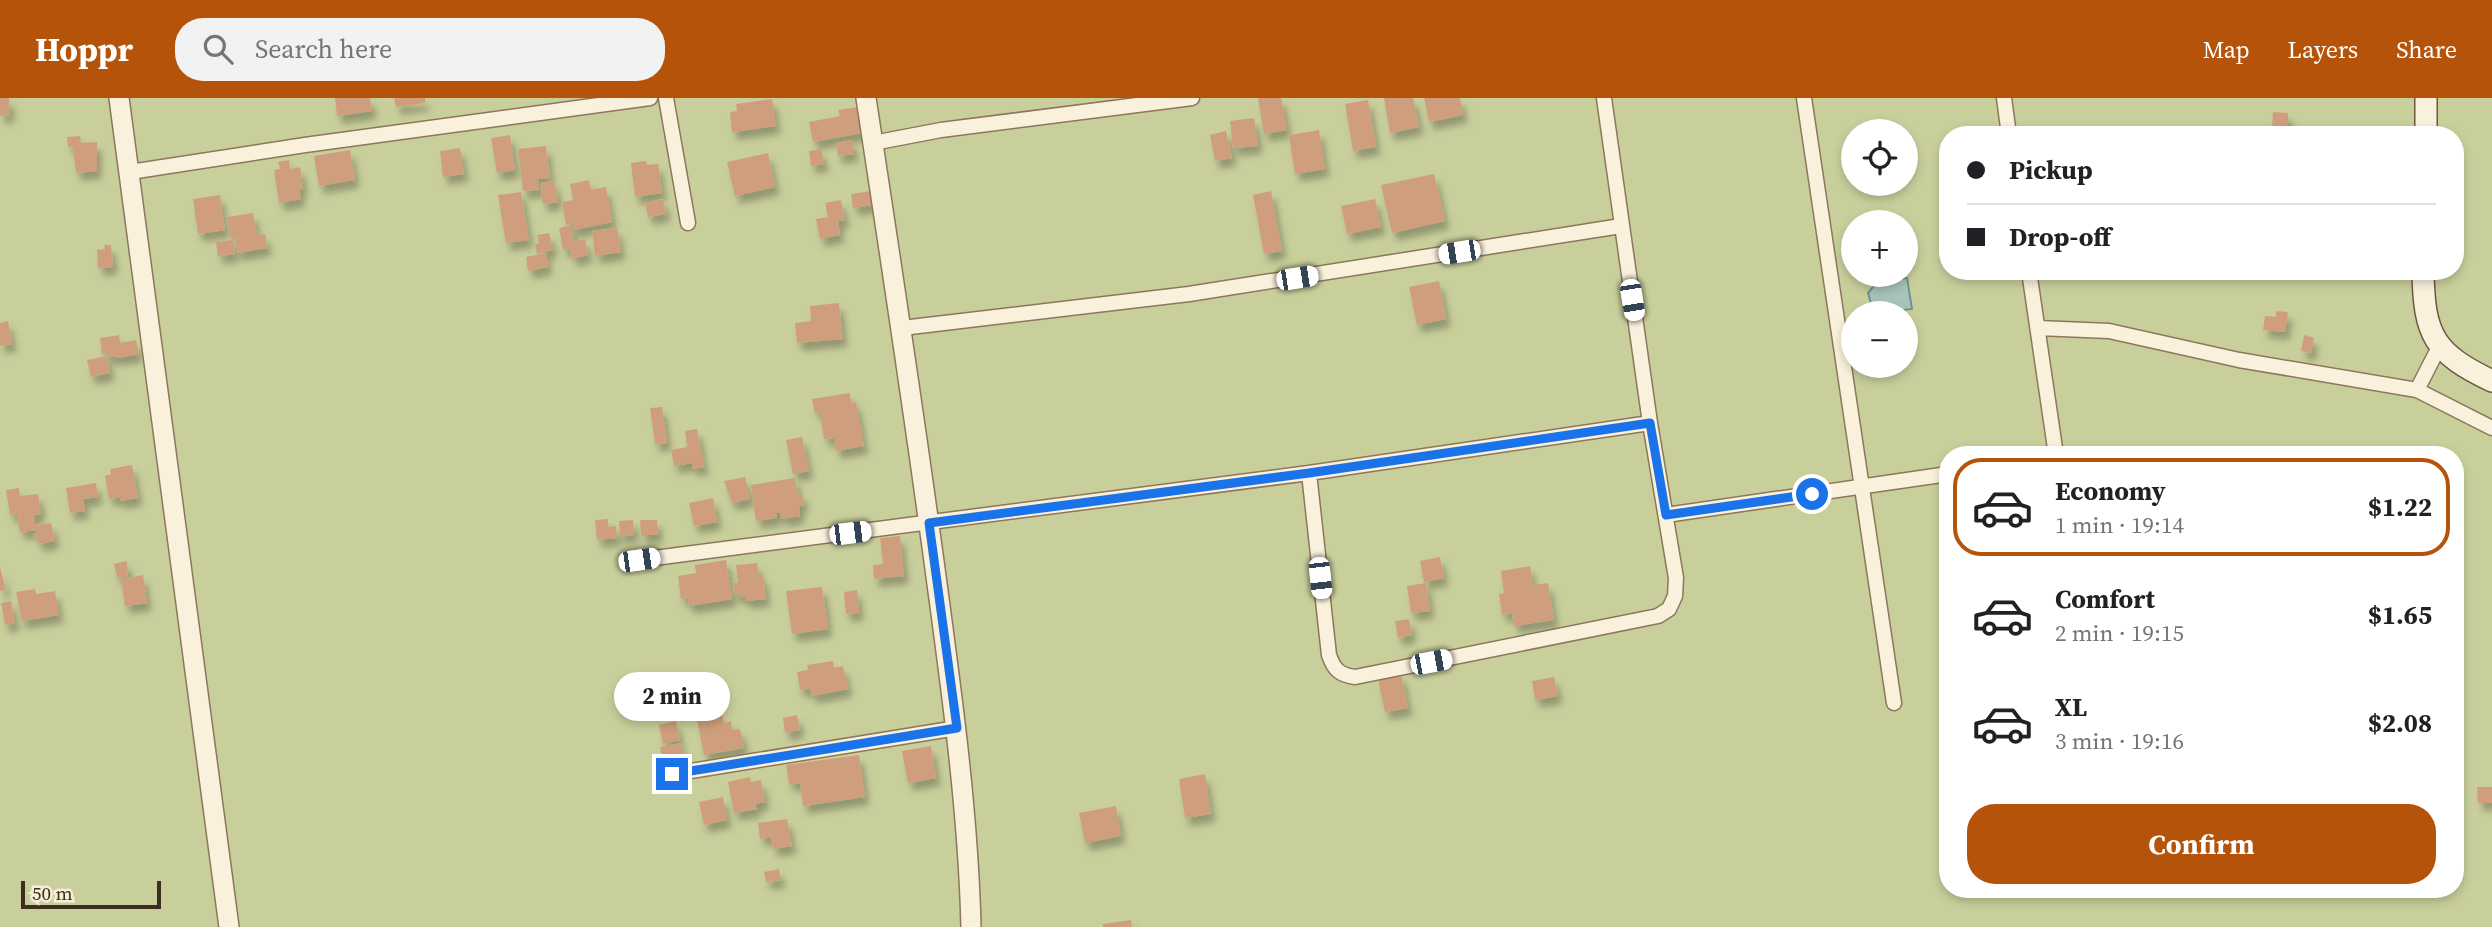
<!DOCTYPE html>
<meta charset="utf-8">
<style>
body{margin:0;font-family:"Source Serif 4",serif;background:#f2f2f2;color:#202124;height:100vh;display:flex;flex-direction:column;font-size:26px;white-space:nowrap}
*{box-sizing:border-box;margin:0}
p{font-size:23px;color:#757577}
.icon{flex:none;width:38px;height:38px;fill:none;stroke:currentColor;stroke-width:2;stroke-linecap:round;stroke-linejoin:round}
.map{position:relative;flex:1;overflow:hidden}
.sheet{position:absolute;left:1939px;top:348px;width:525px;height:452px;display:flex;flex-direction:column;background:#fff;border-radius:28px;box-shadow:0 4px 10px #0003}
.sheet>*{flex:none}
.guide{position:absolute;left:1939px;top:28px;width:525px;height:154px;border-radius:28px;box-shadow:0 4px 10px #0003;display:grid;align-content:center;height:154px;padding:0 28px;background:#fff}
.tools{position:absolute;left:1841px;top:21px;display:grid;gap:14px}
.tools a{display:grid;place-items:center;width:77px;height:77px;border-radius:50%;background:#fff;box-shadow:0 4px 10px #0003;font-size:35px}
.scale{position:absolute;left:21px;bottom:18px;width:140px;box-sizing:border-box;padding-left:7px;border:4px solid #3d2e20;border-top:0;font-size:19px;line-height:24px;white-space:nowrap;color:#3d2e20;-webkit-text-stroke:5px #f7eed8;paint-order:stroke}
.end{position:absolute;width:32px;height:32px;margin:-16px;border:9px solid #1a73e8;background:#fff;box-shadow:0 0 0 4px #fff}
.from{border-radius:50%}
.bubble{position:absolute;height:49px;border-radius:24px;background:#fff;box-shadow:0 4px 10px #0003;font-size:23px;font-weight:700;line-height:49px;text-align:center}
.car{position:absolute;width:21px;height:42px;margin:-21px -10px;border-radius:9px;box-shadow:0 0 5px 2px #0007;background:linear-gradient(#fff 24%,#345 0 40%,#fff 0 76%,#345 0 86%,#fff 0)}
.guide b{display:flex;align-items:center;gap:24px;height:66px;font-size:26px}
.guide b+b{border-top:2px solid #e0e0e0}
.guide i{width:18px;height:18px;background:#202124}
ul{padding:12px 0 0;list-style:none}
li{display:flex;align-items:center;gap:21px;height:98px;margin:0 14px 10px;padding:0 14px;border:4px solid transparent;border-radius:28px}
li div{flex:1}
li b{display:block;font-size:26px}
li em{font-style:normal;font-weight:700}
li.on{border-color:#b45309}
li>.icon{width:63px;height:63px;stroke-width:1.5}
.primary-button{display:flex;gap:14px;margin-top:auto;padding:14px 28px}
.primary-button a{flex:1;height:80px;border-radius:28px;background:#b45309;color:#fff;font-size:28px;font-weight:700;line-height:80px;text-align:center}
header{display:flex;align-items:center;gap:42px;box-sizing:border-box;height:98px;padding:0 35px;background:#b45309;color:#fff}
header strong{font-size:33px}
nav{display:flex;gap:38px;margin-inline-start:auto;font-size:24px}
.search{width:490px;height:63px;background:#f2f2f2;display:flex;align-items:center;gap:18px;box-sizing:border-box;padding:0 24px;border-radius:28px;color:#757577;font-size:26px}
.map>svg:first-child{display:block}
</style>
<header>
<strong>Hoppr</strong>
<div class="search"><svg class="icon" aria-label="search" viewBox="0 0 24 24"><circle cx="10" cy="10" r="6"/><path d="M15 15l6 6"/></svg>Search here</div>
<nav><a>Map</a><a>Layers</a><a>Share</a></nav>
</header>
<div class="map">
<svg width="2492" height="829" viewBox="0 0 2492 829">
<defs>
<filter id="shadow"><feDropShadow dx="4.5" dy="8" stdDeviation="3.5" flood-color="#0004"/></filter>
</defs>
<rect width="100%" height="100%" fill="#f0e4c8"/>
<!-- green -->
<path fill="#c9cf9b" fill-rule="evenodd" d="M0 0H2492V829H0ZM1853 33H1906V86H1853ZM1948 37H2455V173H1948ZM1853 124H1906V177H1853ZM1853 215H1906V268H1853ZM1948 357H2455V791H1948Z"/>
<!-- water -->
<path fill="#a9c4bc" stroke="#6f938a" stroke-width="2" d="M1907 180 1912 211 1880 215 1872 209 1868 195 1877 184Z"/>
<!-- building -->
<path fill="#cf9f7d" filter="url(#shadow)" d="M0 0H9L10 17 0 18Z
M335 0H370L372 13 337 18Z
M394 0H425V5L396 9Z
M1258 0H1281L1287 32 1264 36Z
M1384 0H1413L1419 29 1390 35Z
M1424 0H1460L1463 17 1429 24Z
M772 1 776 28 732 34 730 14 737 13 736 6Z
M1368 2 1376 49 1353 53 1345 6Z
M857 9 862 35 813 44 809 24 840 18 838 12Z
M2273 14 2288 15V37H2276V30H2272Z
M1254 20 1258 48 1233 50 1230 23Z
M1319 32 1325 71 1295 76 1289 37Z
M1226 33 1232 60 1215 63 1210 37Z
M510 37 515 72 497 75 491 40Z
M80 38 81 45 97 44V73L76 75 73 49H68L67 39Z
M852 42 854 56 838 58 836 45Z
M546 48 550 80 538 81 539 92 523 93 518 51Z
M460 50 464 76 443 79 440 53Z
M821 51 824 66 811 68 809 53Z
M350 52 355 82 319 88 314 58Z
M768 55 775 89 735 98 727 64Z
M289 62 290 71 300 69 303 91 299 92 301 101 279 105 274 72 280 71 278 64Z
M646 63 647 67 658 66 662 95 635 99 631 65Z
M1434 76 1445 123 1392 135 1381 87Z
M589 82 591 92 606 89 612 124 574 132 573 125 566 127 562 104 573 102 570 86Z
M554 83 558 104 543 106 540 85Z
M871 93 873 107 853 110 851 96Z
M1271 93 1282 153 1264 156 1253 97Z
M521 94 529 142 506 145 498 97Z
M220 97 225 132 198 136 193 101Z
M663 101 666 116 648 119 645 105Z
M1375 101 1381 129 1347 136 1341 108Z
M841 102 845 122 838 123 840 137 820 141 816 121 828 119 825 105Z
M253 115 257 138 265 136 267 150 238 155 235 141 254 137 231 141 227 119Z
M571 127 574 143 585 141 588 157 572 161 570 150 563 152 559 130Z
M617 130 621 154 595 158 592 133Z
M549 135 553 152 537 156 535 146 539 145 537 137Z
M233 142 235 156 218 158 216 144Z
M104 147H111L113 169 98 170 97 152 105 151Z
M546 155 548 169 528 173 526 159Z
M1439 183 1446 221 1417 227 1409 189Z
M839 205 843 241 797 245 795 225 811 223 810 208Z
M2276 213 2288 214 2285 234 2263 232 2265 218 2276 219Z
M8 223 12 246 0 248V225Z
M119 237 120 245 136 242 139 256 117 260 116 258 109 259 108 255 102 256 100 240Z
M2304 237 2314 240 2311 255 2301 253Z
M107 258 110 275 91 279 87 262Z
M850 295 851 305 856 304 864 348 836 353 834 340 824 341 820 314 815 315 812 301Z
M662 309 667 345 655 346 650 310Z
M697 331 704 369 693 371 692 365 674 368 671 352 687 349 685 333Z
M802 339 809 373 793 376 786 342Z
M132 367 138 400 120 403V399L109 401 105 378 111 376 110 371Z
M745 379 750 401 732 405 724 383Z
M795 380 797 396 802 395 804 407 799 408 800 418 781 421 780 414 776 415 777 420 756 423 751 387Z
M96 385 98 399 83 401 85 413 70 415 66 390Z
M19 390 20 398 38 396 41 416 34 417 35 427 51 425 55 443 39 446 38 439 34 440 33 436 38 435 37 432 20 434 17 416 10 417 6 392Z
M713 400 717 424 694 428 689 405Z
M608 421V429L616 428 617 440 597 442 595 422Z
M633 422 634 437 620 438 619 423Z
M640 422H657L658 437H641Z
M900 438 904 478 874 481 873 467 883 466 880 440Z
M1440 459 1444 480 1424 484 1420 463Z
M726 462 732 501 689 508 688 500 681 501 678 478 696 475 695 467Z
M127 463 128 478 117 480 114 466Z
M757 465 759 479 763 478 766 501 746 503V499H740V496H734L733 485H738L736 467Z
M1530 468 1533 487 1548 485 1554 522 1514 528 1512 515 1502 517 1499 496 1504 495 1501 473Z
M0 469 6 492 0 493Z
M143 477 147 505 125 508 121 481Z
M1426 485 1430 513 1411 515 1407 488Z
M822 489 828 531 792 536 786 493Z
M35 491 36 496 55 493 59 517 22 523 16 494Z
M857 492 859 515 846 516 844 494Z
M11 503 15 525 5 527 1 505Z
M1409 521 1412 537 1398 540 1395 523Z
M833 563 834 570 843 568 848 591 812 598 810 590 800 592 797 574 808 572 807 567Z
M1401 576 1408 610 1385 614 1378 581Z
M1554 579 1558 598 1535 602 1532 583Z
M797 617 800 632 785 635 783 620Z
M723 618 724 625 731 623 732 632 740 631 744 650 704 657 697 622Z
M676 623 680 642 663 646 659 627Z
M681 645 686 670 665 674 660 649Z
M931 648 936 680 908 685 902 653Z
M859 657 865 699 803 708 800 685 789 686 786 667Z
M1205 676 1211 716 1185 720 1179 681Z
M750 679 751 684 761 682 765 704 755 706 757 711 734 715 728 684Z
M2477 689H2492V705H2478Z
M723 699 727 722 704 727 699 704Z
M1116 708 1121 738 1085 745 1079 715Z
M787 721 792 748 773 751 771 739 760 741 758 725Z
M779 771 781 782 766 784 764 774Z
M1131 822 1132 829H1103V826Z"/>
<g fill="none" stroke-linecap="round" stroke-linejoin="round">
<!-- minor casing -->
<g stroke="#8d765c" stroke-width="17">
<path id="minor" d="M666 0 688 125
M1804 0 1894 605
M2004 0 2009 37
M873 45 941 32 1192 0
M130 74 305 47 650 0
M2029 173 2056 357
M902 230 1189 196 1621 128
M2038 230 2109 233 2239 262 2417 292 2492 330
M2417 292 2439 249
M1309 375 1329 557C1334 572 1340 577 1355 579L1658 518 1669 511 1675 498 1676 480 1650 325 1604 0
M1666 417 1948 376
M639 462 1309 375 1650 325
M672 676 957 630"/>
</g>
<!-- tertiary casing -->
<g stroke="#8d765c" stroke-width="22">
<path id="tertiary" d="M119 0 229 829
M866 0C890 157 914 314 935 471 951 590 968 709 971 829"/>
</g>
<!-- secondary casing -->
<g stroke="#6f573f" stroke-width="24">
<path id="secondary" d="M2426 37V0
M2423 173C2424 238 2434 255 2492 283"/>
</g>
<!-- minor -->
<use href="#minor" stroke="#faf1dc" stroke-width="14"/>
<!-- tertiary -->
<use href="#tertiary" stroke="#faf1dc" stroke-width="19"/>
<!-- secondary -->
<use href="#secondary" stroke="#faf1dc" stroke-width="21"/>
</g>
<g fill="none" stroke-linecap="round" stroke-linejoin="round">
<!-- route -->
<path stroke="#1a73e8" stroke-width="9" d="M672 676 957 630 929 425 1309 375 1650 325 1666 417 1812 396"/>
</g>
</svg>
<div class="tools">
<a><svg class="icon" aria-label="locate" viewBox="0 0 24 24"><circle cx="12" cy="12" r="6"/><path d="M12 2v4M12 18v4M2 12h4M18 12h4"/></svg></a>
<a>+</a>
<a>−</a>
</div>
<div class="scale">50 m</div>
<i class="end from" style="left:1812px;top:396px"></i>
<i class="end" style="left:672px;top:676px"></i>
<div class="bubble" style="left:614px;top:574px;width:116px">2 min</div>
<i class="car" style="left:1459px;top:154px;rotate:261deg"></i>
<i class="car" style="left:1297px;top:180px;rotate:81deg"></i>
<i class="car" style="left:1632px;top:202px;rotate:171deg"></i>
<i class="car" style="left:850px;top:435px;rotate:83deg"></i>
<i class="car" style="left:639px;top:462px;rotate:82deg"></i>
<i class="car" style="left:1320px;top:480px;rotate:174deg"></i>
<i class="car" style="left:1431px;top:564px;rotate:79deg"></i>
<div class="guide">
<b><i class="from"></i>Pickup</b>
<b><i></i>Drop-off</b>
</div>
<section class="sheet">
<ul>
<li class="on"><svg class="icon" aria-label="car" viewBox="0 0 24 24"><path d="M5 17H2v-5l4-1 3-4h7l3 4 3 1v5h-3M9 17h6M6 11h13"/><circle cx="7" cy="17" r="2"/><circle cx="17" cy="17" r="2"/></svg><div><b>Economy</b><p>1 min · 19:14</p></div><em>$1.22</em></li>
<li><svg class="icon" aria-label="car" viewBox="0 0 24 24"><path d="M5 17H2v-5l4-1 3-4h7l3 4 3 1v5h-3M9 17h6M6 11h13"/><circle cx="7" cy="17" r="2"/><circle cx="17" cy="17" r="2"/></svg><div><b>Comfort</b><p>2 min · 19:15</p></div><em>$1.65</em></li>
<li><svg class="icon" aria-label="car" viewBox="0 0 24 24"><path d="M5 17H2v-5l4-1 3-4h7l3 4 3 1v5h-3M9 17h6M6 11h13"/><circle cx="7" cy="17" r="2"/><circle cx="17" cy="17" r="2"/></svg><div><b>XL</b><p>3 min · 19:16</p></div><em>$2.08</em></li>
</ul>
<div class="primary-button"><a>Confirm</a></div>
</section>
</div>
